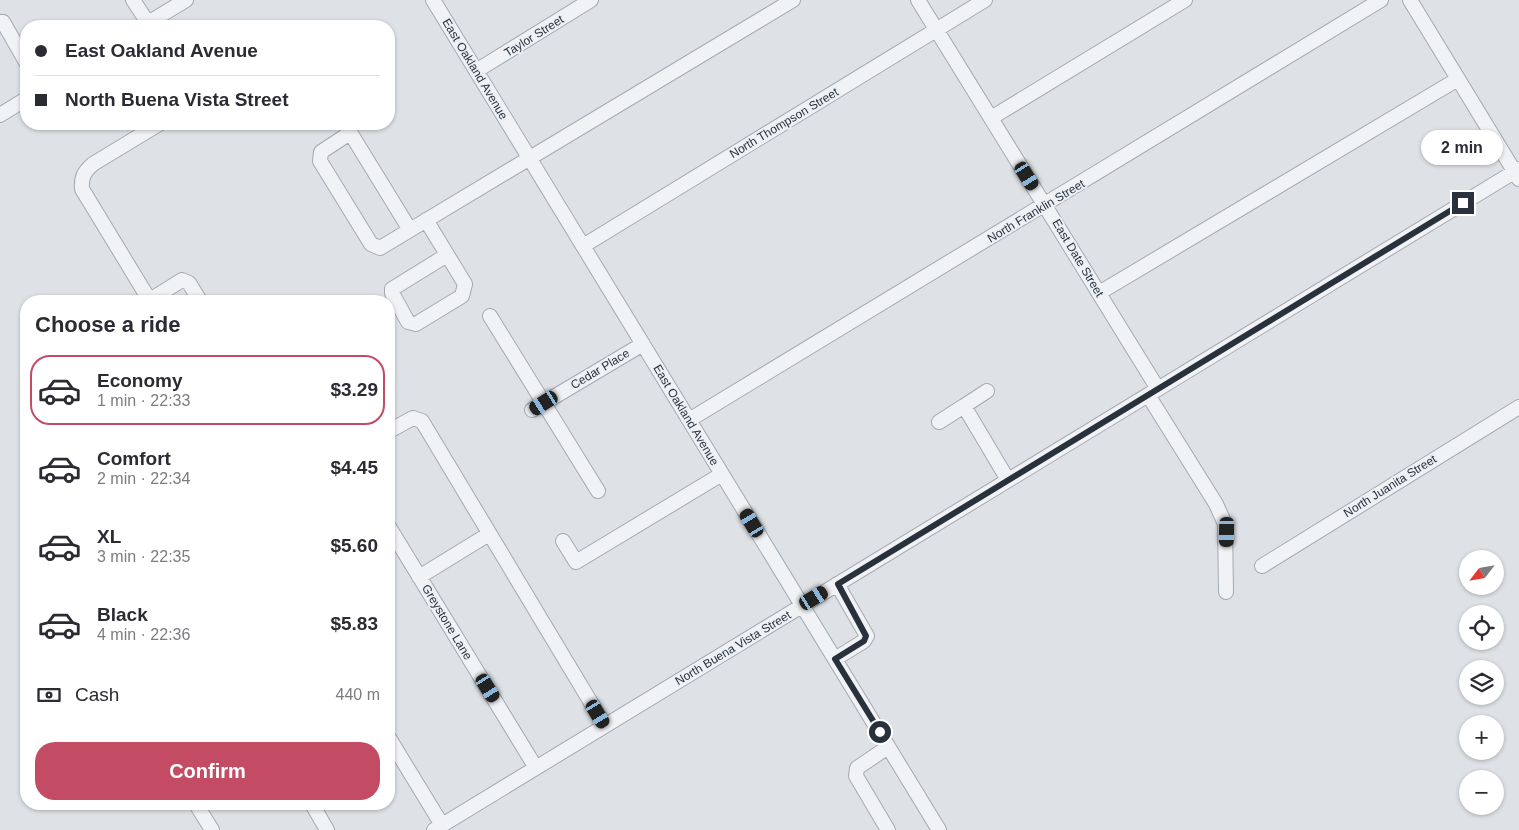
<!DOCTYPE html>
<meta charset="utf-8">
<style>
body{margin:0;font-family:Arial,sans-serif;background:#f2f2f3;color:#2b2b33;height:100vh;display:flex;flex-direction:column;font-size:19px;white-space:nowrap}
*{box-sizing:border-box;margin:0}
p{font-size:16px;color:#7c7c81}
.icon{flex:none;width:28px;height:28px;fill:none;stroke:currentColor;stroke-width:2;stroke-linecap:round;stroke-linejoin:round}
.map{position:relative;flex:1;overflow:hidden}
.panel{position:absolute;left:20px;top:295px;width:375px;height:515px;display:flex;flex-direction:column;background:#fff;border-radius:20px;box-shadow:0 1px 4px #0004}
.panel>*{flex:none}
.top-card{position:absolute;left:20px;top:20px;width:375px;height:110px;border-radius:20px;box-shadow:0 1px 4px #0004;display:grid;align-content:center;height:110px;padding:0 15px;background:#fff}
.needle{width:32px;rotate:239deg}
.controls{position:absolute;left:1459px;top:550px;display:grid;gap:10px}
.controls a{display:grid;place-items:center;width:45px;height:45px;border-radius:50%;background:#fff;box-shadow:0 1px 4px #0004;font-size:25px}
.end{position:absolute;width:22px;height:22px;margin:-11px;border:6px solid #28313c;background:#fff;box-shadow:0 0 0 2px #fff}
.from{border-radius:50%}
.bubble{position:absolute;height:35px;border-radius:18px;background:#fff;box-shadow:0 1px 4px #0004;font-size:16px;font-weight:700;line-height:35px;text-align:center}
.car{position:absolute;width:15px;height:30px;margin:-15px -8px;border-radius:6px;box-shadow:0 0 4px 1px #0007;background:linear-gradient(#222 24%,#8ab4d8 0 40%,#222 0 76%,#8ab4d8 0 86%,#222 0)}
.top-card b{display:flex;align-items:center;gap:18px;height:48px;font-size:19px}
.top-card b+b{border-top:1px solid #e1e1e2}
.top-card i{width:12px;height:12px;background:#2b2b33}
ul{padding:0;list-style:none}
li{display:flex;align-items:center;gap:15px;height:70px;margin:0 10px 8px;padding:0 5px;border:2px solid transparent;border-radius:20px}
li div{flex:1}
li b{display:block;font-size:19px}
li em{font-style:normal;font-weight:700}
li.current{border-color:#c34b64}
li>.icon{width:45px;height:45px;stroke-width:1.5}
h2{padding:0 15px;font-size:22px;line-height:60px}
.pay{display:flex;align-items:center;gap:12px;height:55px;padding:0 15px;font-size:19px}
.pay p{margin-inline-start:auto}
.button{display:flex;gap:10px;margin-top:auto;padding:10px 15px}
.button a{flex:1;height:58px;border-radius:20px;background:#c34b64;color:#fff;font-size:20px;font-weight:700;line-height:58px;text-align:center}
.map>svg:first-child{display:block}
</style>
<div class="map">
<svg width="1519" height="830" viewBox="0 0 1519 830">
<rect width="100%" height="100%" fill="#dee2e6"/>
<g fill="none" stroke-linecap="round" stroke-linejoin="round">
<!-- minor casing -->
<g stroke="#a4a9b0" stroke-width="16">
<path id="minor" d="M133 0 148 23
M433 0 939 830
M918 0 1158 389
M1410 0 1519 179
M0 22H3L26 62
M143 26 186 0
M476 71 591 0
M0 115 26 99
M991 118 1185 0
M345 124 410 230 793 0
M350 133 321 152 320 161 371 244 380 248 410 230
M426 220 465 284 462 296 416 324 408 322 392 293V289L447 255
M583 246 985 0
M1099 293 1458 79
M150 300 182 280 189 283 200 301
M150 301 82 189C81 177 84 172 93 164L159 124
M490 316 598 491
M1148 395 1216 504 1225 524 1226 592
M964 406 987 391
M532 410 643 344
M689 420 1381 0
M939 422 964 406 1008 480
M389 431 413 418 422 421 605 726
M389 527 536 768
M563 541 576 562 722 474
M1262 566 1519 407
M419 577 489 534
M835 659 864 641 867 636 837 584
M389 738 442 825
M196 804 212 830
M312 804 327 830
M434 830 1519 169
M888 830 856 776 857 768 888 747"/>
</g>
<!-- minor -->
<use href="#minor" stroke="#f0f2f5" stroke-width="14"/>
</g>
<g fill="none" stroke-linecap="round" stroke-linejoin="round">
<!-- route -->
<path stroke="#28313c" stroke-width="6" d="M880 732 835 659 864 641 866 636 838 584 1463 203"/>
</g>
<g text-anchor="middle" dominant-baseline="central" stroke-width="4" stroke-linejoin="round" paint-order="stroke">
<!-- street labels -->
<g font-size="12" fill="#28313c" stroke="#edf0f4">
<text transform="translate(534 36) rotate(-32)">Taylor Street</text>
<text transform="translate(475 69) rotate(59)">East Oakland Avenue</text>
<text transform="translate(784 123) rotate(-31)">North Thompson Street</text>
<text transform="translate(1036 211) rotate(-31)">North Franklin Street</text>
<text transform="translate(1078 258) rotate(59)">East Date Street</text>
<text transform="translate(600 369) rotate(-31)">Cedar Place</text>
<text transform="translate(686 415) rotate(59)">East Oakland Avenue</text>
<text transform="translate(1390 486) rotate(-32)">North Juanita Street</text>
<text transform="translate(447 622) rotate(59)">Greystone Lane</text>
<text transform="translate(733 648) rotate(-31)">North Buena Vista Street</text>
</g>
</g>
</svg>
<div class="controls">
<a><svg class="needle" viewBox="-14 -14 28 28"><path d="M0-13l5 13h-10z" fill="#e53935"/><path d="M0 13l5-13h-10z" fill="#7c7c81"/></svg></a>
<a><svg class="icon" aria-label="locate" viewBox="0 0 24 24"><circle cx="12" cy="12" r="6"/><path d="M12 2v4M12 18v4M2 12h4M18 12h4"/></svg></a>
<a><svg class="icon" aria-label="layers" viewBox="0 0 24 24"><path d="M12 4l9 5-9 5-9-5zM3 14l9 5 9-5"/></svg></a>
<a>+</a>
<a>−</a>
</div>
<i class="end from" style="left:880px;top:732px"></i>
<i class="end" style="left:1463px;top:203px"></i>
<div class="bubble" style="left:1421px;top:130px;width:82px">2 min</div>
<i class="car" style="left:1027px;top:176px;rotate:148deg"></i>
<i class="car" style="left:544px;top:403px;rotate:237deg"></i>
<i class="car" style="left:752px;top:523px;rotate:329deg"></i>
<i class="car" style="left:1227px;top:532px;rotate:181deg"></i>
<i class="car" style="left:814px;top:598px;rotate:59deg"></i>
<i class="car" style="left:488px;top:688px;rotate:148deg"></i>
<i class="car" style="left:598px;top:714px;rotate:149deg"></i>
<div class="top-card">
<b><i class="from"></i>East Oakland Avenue</b>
<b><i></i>North Buena Vista Street</b>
</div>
<section class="panel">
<h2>Choose a ride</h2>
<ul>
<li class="current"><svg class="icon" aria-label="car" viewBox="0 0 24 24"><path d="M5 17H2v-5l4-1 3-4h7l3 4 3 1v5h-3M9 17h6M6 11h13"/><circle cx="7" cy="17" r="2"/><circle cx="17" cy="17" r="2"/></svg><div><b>Economy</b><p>1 min · 22:33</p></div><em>$3.29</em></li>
<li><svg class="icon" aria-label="car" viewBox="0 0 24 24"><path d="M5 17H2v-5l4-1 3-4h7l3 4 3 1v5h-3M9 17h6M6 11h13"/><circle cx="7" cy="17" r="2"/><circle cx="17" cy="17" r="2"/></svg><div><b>Comfort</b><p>2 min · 22:34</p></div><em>$4.45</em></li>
<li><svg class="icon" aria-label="car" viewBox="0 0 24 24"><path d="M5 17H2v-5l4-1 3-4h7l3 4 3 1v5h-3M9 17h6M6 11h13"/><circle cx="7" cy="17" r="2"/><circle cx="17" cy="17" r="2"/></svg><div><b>XL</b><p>3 min · 22:35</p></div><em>$5.60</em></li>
<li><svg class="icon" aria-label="car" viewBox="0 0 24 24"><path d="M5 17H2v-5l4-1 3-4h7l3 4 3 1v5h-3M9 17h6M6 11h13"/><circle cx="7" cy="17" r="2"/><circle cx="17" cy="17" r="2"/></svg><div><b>Black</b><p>4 min · 22:36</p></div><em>$5.83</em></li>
</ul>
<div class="pay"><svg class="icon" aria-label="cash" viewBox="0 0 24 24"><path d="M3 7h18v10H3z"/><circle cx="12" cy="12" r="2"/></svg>Cash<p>440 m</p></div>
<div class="button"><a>Confirm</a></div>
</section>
</div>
